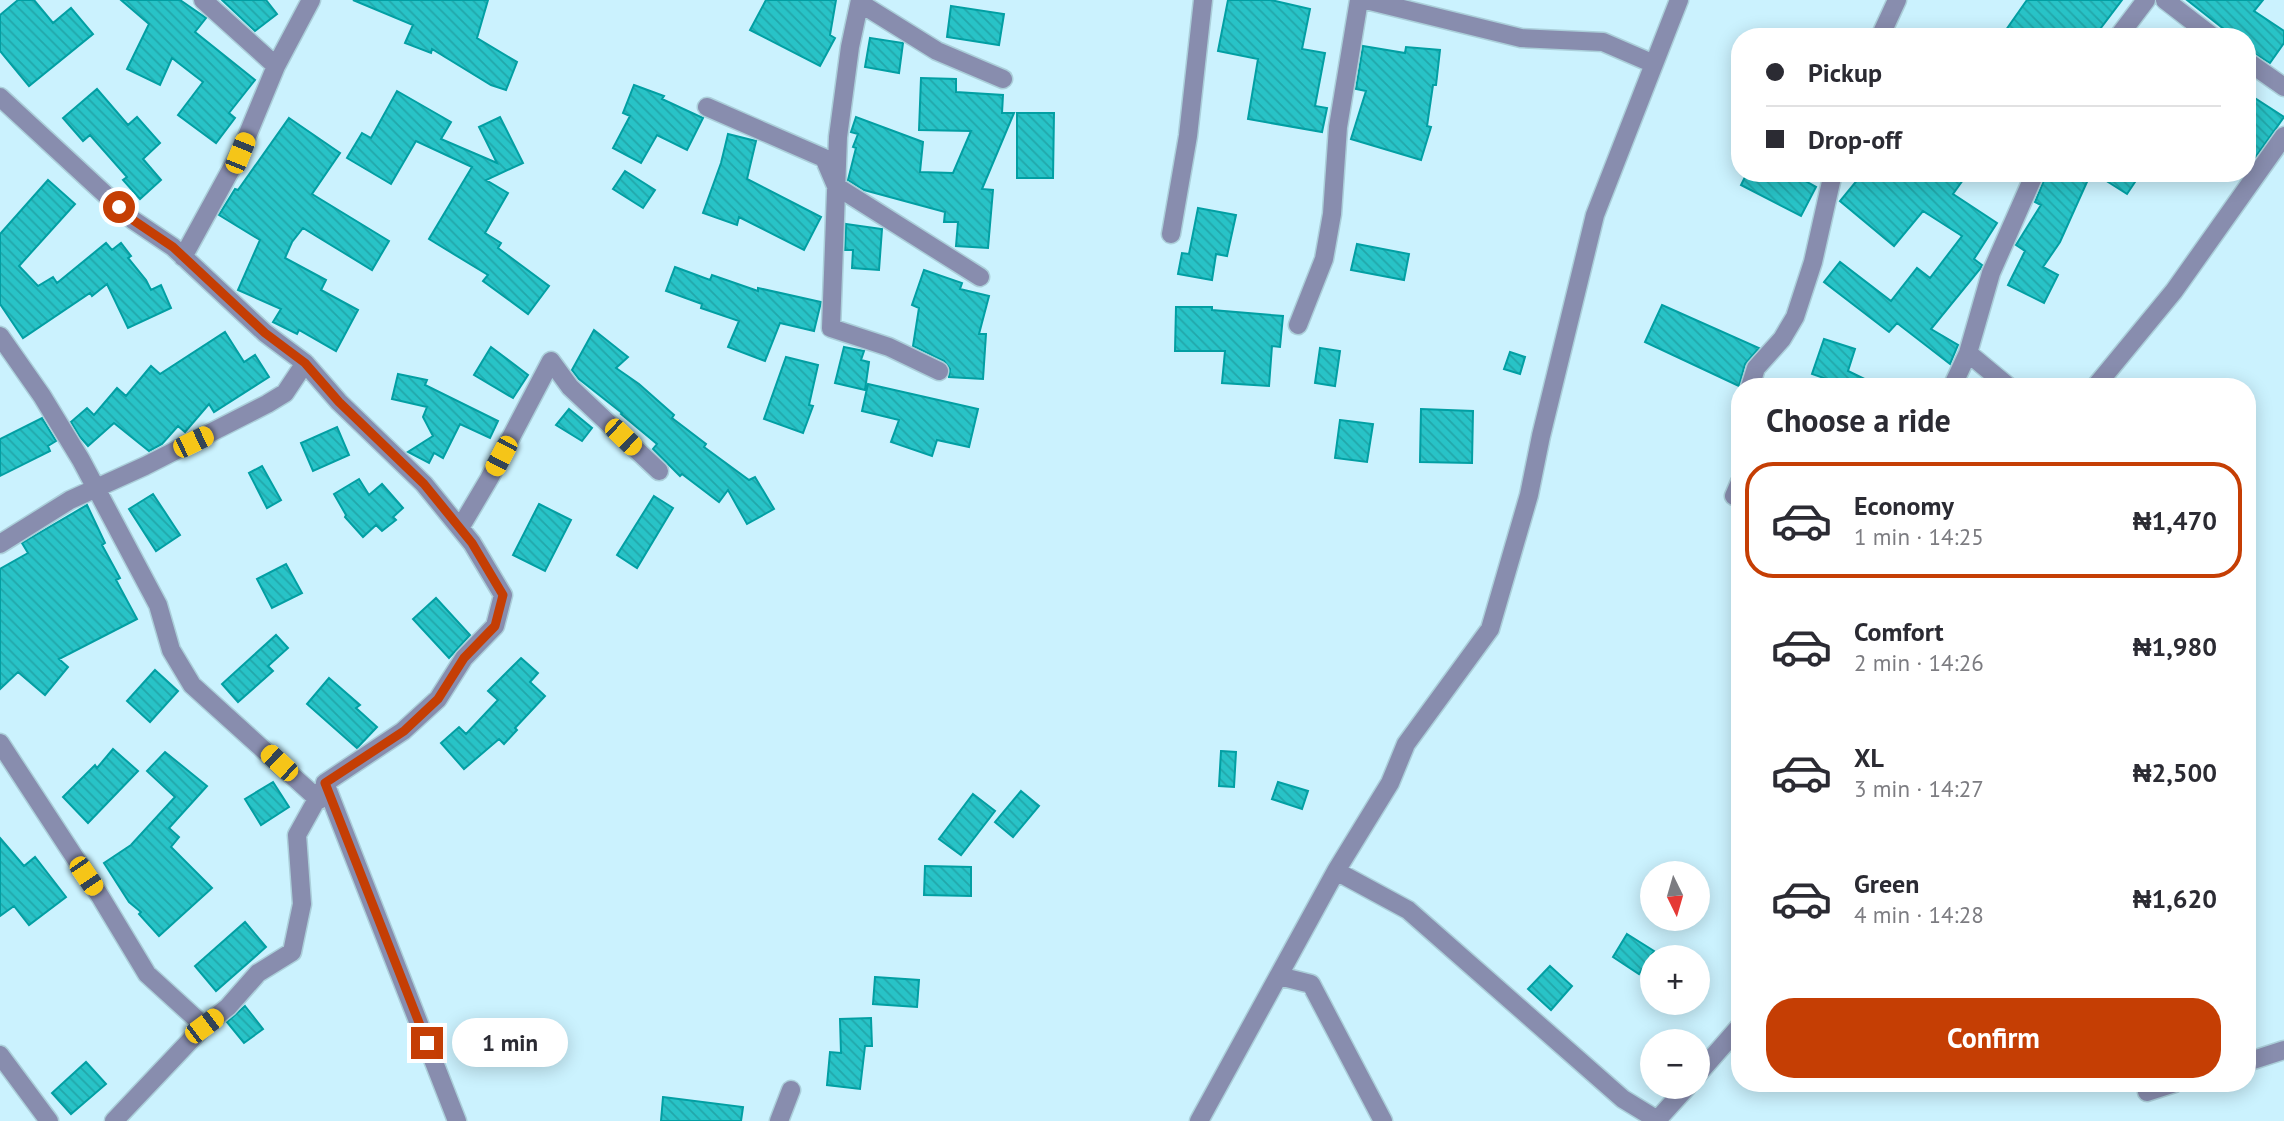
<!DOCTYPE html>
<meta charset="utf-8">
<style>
body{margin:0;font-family:"PT Sans",sans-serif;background:#f2f2f3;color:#2b2b33;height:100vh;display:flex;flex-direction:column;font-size:26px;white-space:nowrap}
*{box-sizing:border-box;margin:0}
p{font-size:23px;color:#7c7c81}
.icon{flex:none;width:38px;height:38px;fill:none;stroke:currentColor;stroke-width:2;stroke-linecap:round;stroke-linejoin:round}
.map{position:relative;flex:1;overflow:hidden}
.details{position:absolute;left:1731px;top:378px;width:525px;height:714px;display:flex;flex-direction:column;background:#fff;border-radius:28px;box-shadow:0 4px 18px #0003}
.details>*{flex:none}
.guide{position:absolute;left:1731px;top:28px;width:525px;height:154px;border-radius:28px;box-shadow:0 4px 18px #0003;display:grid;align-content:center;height:154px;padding:0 35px;background:#fff}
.needle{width:46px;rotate:175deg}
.fabs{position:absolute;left:1640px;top:861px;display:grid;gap:14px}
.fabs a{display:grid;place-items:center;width:70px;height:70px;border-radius:50%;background:#fff;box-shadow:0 4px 18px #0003;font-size:35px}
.end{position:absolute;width:32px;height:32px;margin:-16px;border:9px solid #c53e04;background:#fff;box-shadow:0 0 0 4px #fff}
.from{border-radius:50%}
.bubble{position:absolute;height:49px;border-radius:24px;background:#fff;box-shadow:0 4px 18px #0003;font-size:23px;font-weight:700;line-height:49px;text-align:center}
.car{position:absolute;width:21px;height:42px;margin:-21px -10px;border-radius:9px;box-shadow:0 0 5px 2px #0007;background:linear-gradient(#f5c518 24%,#345 0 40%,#f5c518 0 76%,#345 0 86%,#f5c518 0)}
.guide b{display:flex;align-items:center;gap:24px;height:66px;font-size:26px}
.guide b+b{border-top:2px solid #e1e1e2}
.guide i{width:18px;height:18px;background:#2b2b33}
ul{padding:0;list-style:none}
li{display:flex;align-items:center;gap:21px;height:116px;margin:0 14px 10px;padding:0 21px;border:4px solid transparent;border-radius:28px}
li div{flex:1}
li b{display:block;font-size:26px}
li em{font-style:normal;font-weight:700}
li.active{border-color:#c53e04}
li>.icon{width:63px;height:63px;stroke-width:1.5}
h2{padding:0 35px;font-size:32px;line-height:84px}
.action{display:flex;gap:14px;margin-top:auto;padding:14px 35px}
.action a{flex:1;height:80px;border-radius:28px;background:#c53e04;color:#fff;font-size:28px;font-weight:700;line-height:80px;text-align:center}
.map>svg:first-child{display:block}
</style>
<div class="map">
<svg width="2284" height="1121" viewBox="0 0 2284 1121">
<defs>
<pattern id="building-back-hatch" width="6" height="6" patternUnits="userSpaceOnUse" patternTransform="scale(1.75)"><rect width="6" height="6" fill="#28c3c7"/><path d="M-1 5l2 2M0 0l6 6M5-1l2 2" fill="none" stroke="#22a7aa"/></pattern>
</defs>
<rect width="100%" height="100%" fill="#cbf2fe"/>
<!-- building -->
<path fill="url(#building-back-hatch)" stroke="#029fa3" stroke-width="2" d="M18 0H34L53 23 71 8 93 34 29 86 0 51V15Z
M121 0H180L206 18 195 32 255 80 229 113 235 118 216 143 178 115 203 82 172 58 160 85 127 69 149 24Z
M222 0H266L277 14 255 31Z
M353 0H488L477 38 517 62 506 90 491 85 432 49 431 53 405 43 413 25Z
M766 0H836L830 35 835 38 820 66 750 30Z
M1228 0H1271L1310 9 1302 49 1325 53 1315 106 1327 108 1322 132 1248 119 1258 59 1218 51Z
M2027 0H2122L2094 37H2001Z
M2187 0H2263L2254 11 2284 31V43L2270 63 2247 49V37H2234Z
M951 6 1004 14 999 45 947 37Z
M870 38 903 43 899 73 865 67Z
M1363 46 1405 53 1406 47 1440 50 1436 85H1433L1427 126 1431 127 1421 160 1351 139 1366 91 1356 89Z
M921 78 956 79V92L1003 95 1002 113H1014L982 189 993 190 988 248 956 246 958 222H944L945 212 864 190 848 180 856 148 853 147 858 134 851 132 856 117 923 142 920 172 953 173 971 131 919 130Z
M634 85 664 96 662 99 703 118 687 150 657 135 641 163 613 148 630 116 623 113Z
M97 89 128 125 137 117 160 143 143 159 161 180 140 199 123 180 127 177 90 135 83 141 63 118Z
M397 91 451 122 441 139 497 163 479 127 500 117 523 163 486 180 508 193 485 233 501 243 498 248 549 286 528 314 483 281 488 275 429 239 472 167 416 141 391 184 347 158 362 133 371 138Z
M2247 93 2284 117 2254 159 2247 154Z
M1017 113H1054L1053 178H1017Z
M289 118 340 153 312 194 389 241 372 270 303 228 292 242 285 258 326 280 321 290 358 310 336 351 299 330 297 334 273 322 281 309 238 290 260 240 219 215 235 189 238 190Z
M728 134 756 141 747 179 821 217 804 250 739 217 737 225 703 213 721 163Z
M625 171 655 190 643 208 613 189Z
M1747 173H1791L1816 187 1801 216 1741 185Z
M1863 173H1968L1953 194 1997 223 1974 259 1982 265 1980 269 1931 329 1958 345 1950 364 1897 323 1889 332 1824 282 1840 262 1891 301 1917 268 1930 278 1962 236 1923 211 1894 246 1840 201Z
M2047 173H2091L2060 242 2043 267 2058 275 2044 303 2008 285 2025 251 2016 245 2041 205 2035 202Z
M2094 173H2141L2127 194Z
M48 180 75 204 19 266 38 286 53 277 57 283 106 243 112 250 121 243 131 256 128 258 146 280 151 290 161 285 171 308 128 328 107 284 92 296 90 293 23 338 0 304V234Z
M1198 208 1236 215 1227 256 1216 254 1212 280 1178 274 1182 253 1189 254Z
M846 224 882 229 879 270 852 268 853 250H845Z
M1357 244 1409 254 1404 280 1351 270Z
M675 267 710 280 712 275 758 291V288L821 302 814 331 780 323 765 361 728 347 739 321 701 308 702 304 666 291Z
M924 270 962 283 960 289 989 296 979 334H986L983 379 949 377 950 369 944 361 913 346 919 308 912 305Z
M1662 305 1759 348 1745 364 1739 386 1645 342Z
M1176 307H1212V310L1283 316 1280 347 1272 346 1269 386 1222 383 1225 351H1175Z
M594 330 628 357 616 368 639 384 674 415 672 418 706 444 704 447 749 480 755 477 774 509 747 524 728 490 719 502 682 474 680 476 653 449 657 444 621 414 622 413 579 379 572 370Z
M225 332 244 362 255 355 269 377 214 412 209 404 185 432 178 426 162 444 149 451 114 423 88 446 80 437 71 422 87 408 94 415 117 388 126 396 151 366 160 374Z
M1824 339 1855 349 1848 371 1881 387H1849L1812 374Z
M491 347 528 375 513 398 474 375Z
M844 347 864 351 861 360 869 362 865 390 835 383Z
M1320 348 1340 351 1335 386 1315 383Z
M1510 352 1525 357 1520 374 1504 369Z
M786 357 818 365 809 405 813 406 803 433 764 419Z
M398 374 427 380 425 385 498 421 490 438 460 424 443 458 434 453 429 463 408 452 433 436 423 417 427 407 392 399Z
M868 384 978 409 969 447 937 440 932 456 891 442 899 420 862 411Z
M569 409 592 428 582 441 556 425Z
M1421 409 1473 411 1472 463 1420 462Z
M42 418 56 441 48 446 50 451 0 476V439Z
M1340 420 1373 424 1367 462 1335 458Z
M337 427 349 455 313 471 301 443Z
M262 466 281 500 267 508 249 473Z
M359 479 369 495 382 484 403 508 393 517 396 520 382 531 376 525 363 537 345 517 346 515 334 494Z
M153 494 180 535 156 551 129 509Z
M654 496 673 508 637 568 617 555Z
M539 504 571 520 545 571 513 555Z
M87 505 105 543 102 545 120 578 116 580 137 619 59 659 68 667 45 695 18 672 0 689V569L28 553 22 543Z
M286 564 302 593 272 608 257 579Z
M436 598 470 635 449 658 413 619Z
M276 635 288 648 268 666 273 671 238 702 222 684Z
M521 658 538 673 530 682 545 696 515 728 517 730 504 744 499 739 464 769 441 743 459 727 466 734 498 700 488 691Z
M155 670 178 691 150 722 127 701Z
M329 678 360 705 356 708 377 727 357 748 307 704Z
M113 749 138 771 88 823 63 797 95 765 97 768Z
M1221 751 1236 752 1234 787 1219 786Z
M165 752 207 786 169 828 179 837 171 847 212 888 159 936 139 914 141 912 129 902 104 863 131 845 175 797 147 771Z
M273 782 289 807 261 825 245 799Z
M1278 782 1308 791 1302 809 1272 799Z
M1021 791 1039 806 1013 837 995 822Z
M973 794 995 811 961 855 939 839Z
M0 838 24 866 35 857 66 897 29 925 14 906 0 916Z
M925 866 971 867V896L924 895Z
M245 922 266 947 216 991 195 966Z
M1627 934 1654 951 1639 974 1613 957Z
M1550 966 1572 986 1551 1010 1528 989Z
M875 977 919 980 917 1007 873 1004Z
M245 1006 263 1029 244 1043 227 1022Z
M871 1018 872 1046H865L860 1089 827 1085 830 1052 841 1053 840 1019Z
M86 1062 106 1084 71 1114 52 1093Z
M663 1097 743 1107 741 1121H661Z"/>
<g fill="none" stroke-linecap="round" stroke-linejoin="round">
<!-- minor casing -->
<g stroke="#abcfda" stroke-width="21">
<path id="minor" d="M203 0 276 66
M860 0 850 47 838 137 831 328 889 347 939 371
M1366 0 1521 38 1603 42 1654 64
M2165 0 2213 37
M860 3 937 51 1003 79
M1880 37 1897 0
M2118 37 2146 0
M2247 61 2284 87
M0 97 133 220 173 247 265 333 305 363 285 393 267 404 145 466 70 500 0 544
M707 107 824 158 836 186 980 277
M1171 234 1188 136 1203 0
M183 257 240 153 276 66 311 0
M1298 325 1324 259 1332 214 1338 127 1359 0
M0 336 42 396 81 460 158 605 171 650 192 685 319 800
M1968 353 2009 387
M305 363 339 402 424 484 472 543 503 595 495 626 464 658 438 699 403 731 325 783 457 1121
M1750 387 1756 368 1782 339 1795 317 1813 262 1833 173
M1952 387 1968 353 1991 273 2035 173
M2095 387 2174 291 2284 136
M1734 496 1740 482
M460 528 489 479 551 361 570 387 659 471
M0 743 100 896 147 974 204 1026
M1336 871 1408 910 1623 1099 1659 1121
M1279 976 1311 984 1383 1121
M0 1055 49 1121
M2247 1062 2284 1050
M1698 1074 1740 1026
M2146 1083 2147 1092 2175 1083
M1658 1119 1687 1087
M114 1121 204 1026 228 1007 258 973 292 952 302 904 297 835 322 790
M779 1121 791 1090
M1199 1121 1336 871 1390 783 1406 744 1490 629 1529 495 1541 436 1595 215 1679 0"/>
</g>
<!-- minor -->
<use href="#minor" stroke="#888dae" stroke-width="18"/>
</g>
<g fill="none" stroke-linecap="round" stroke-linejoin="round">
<!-- route -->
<path stroke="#c53e04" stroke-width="9" d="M119 207 133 220 173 247 265 333 305 363 339 402 424 484 472 543 503 595 495 626 464 658 438 699 404 731 325 783 427 1043"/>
</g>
</svg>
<div class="fabs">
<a><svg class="needle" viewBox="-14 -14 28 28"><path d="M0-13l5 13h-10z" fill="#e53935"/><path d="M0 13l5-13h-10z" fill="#7c7c81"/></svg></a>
<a>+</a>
<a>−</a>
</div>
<i class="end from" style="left:119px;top:207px"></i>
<i class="end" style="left:427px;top:1043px"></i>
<div class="bubble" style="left:452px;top:1018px;width:116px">1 min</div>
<i class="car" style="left:240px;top:153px;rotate:22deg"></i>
<i class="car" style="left:623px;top:437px;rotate:134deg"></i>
<i class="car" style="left:193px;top:442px;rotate:64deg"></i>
<i class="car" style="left:501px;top:456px;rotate:208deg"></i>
<i class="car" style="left:279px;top:763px;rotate:313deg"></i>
<i class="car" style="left:86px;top:876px;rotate:146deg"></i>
<i class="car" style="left:204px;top:1026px;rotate:53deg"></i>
<div class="guide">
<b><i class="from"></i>Pickup</b>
<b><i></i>Drop-off</b>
</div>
<section class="details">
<h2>Choose a ride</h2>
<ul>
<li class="active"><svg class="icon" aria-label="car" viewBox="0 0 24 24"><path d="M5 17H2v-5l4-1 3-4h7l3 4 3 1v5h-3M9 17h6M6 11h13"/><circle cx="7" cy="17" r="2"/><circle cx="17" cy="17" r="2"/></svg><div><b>Economy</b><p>1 min · 14:25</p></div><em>₦1,470</em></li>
<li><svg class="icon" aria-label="car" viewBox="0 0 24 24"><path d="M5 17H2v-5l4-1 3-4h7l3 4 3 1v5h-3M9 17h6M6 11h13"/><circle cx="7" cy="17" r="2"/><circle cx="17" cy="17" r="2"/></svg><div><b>Comfort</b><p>2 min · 14:26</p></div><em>₦1,980</em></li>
<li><svg class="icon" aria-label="car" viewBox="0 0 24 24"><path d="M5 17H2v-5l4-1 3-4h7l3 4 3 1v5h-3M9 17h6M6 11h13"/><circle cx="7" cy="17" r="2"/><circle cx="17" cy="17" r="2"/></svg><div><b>XL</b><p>3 min · 14:27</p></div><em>₦2,500</em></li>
<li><svg class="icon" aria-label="car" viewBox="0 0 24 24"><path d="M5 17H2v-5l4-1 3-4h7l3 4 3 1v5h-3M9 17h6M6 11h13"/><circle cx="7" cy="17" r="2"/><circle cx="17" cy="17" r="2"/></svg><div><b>Green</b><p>4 min · 14:28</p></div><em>₦1,620</em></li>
</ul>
<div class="action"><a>Confirm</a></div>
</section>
</div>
